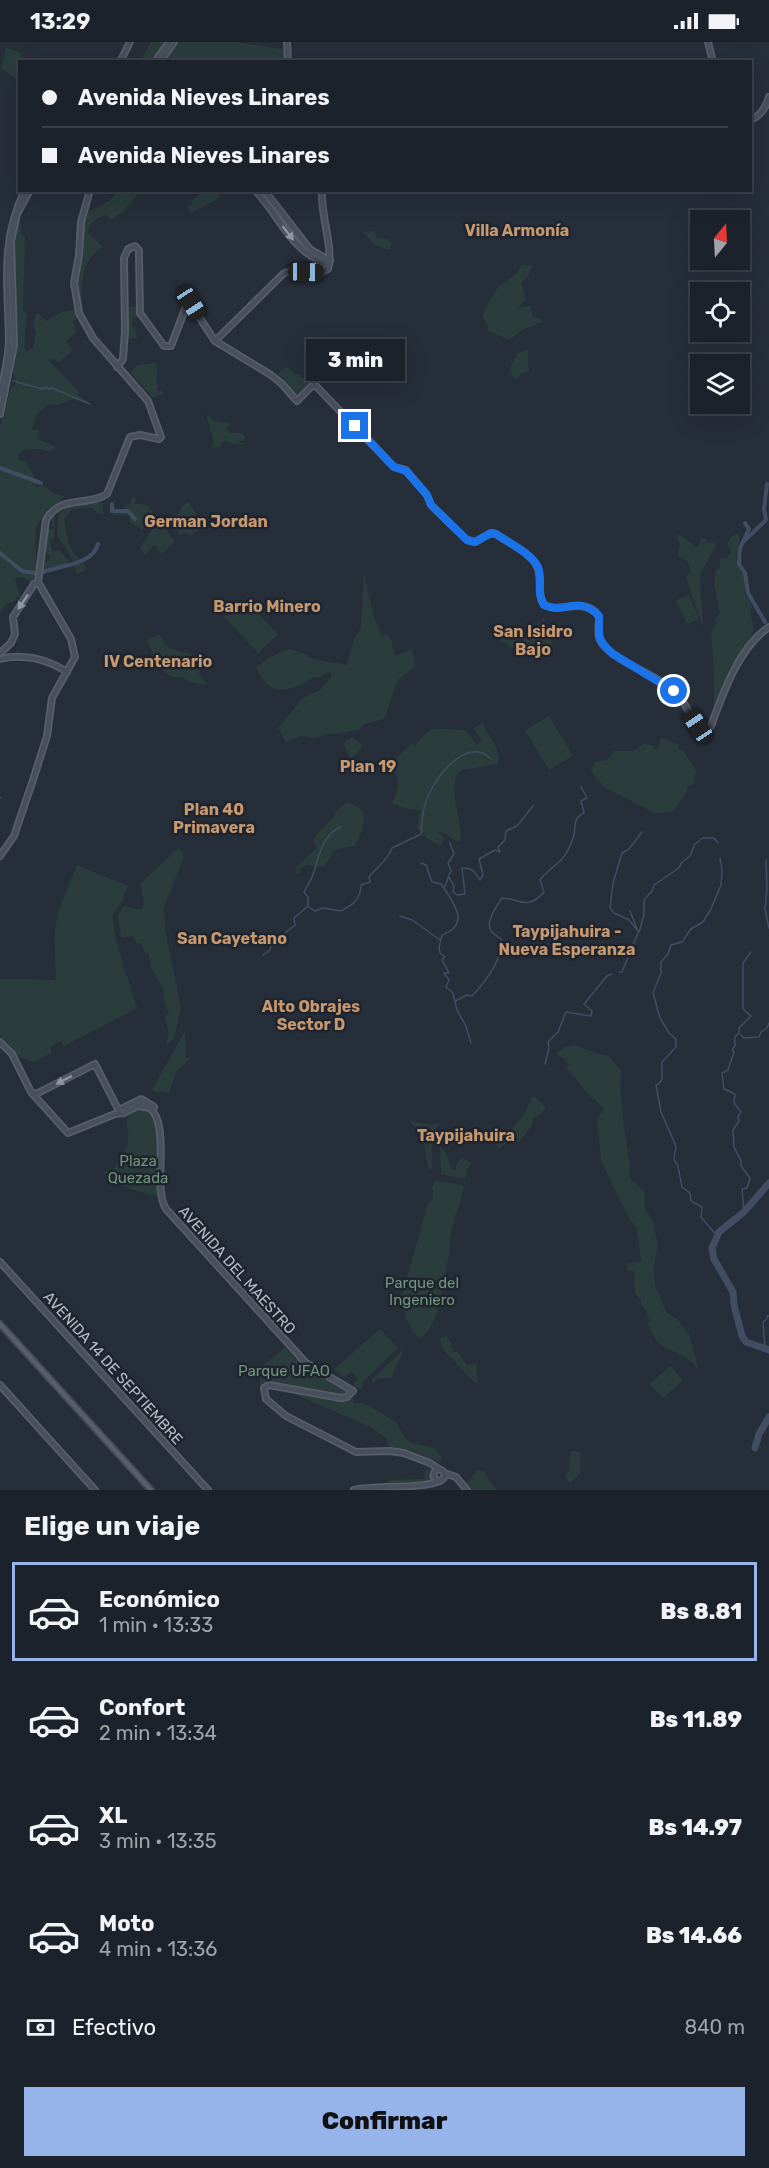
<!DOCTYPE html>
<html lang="es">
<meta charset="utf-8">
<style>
body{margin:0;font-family:Rubik,sans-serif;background:#292f38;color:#f1f3f6;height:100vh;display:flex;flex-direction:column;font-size:22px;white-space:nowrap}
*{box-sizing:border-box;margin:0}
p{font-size:20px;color:#a0a4a9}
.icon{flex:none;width:33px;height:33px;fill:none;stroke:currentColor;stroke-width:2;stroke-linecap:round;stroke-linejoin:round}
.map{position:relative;height:1448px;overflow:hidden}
.panel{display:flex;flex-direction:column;background:#1c222c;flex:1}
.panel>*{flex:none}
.hud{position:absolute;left:18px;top:18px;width:734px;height:132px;border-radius:0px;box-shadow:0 6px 24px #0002,0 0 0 2px #3a3f48;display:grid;align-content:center;height:132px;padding:0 24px;background:#1c222c}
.needle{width:39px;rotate:18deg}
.fabs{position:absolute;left:690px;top:168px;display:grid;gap:12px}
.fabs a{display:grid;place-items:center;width:60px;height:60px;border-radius:0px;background:#1c222c;box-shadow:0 6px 24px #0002,0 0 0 2px #3a3f48;font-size:30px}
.end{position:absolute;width:27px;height:27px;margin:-14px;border:8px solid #1a73e8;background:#fff;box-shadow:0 0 0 3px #fff}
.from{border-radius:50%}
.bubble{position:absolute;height:42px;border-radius:0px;background:#1c222c;box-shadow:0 6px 24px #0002,0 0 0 2px #3a3f48;font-size:20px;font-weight:800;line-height:42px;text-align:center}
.car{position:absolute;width:18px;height:36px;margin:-18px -9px;border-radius:8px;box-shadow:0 0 4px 2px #0007;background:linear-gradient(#222 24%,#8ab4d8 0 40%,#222 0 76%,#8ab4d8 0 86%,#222 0)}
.hud b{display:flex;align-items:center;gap:21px;height:57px;font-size:22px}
.hud b+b{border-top:2px solid #3a3f48}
.hud i{width:15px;height:15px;background:#f1f3f6}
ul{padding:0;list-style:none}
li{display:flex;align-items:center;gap:18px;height:99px;margin:0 12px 9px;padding:0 12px;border:3px solid transparent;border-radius:0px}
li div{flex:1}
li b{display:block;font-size:22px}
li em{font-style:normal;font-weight:800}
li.current{border-color:#96b3ea}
li>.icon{width:54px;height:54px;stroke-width:1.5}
h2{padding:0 24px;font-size:27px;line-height:72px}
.pay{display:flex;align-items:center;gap:15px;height:66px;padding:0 24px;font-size:22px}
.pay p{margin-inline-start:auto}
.action{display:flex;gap:12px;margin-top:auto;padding:12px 24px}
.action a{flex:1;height:69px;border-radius:0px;background:#96b3ea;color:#111;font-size:24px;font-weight:800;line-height:69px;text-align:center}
.status{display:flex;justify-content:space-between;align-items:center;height:42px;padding:0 30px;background:#1c222c;direction:ltr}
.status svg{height:16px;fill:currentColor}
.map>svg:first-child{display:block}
</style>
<div class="status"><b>13:29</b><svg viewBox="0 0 49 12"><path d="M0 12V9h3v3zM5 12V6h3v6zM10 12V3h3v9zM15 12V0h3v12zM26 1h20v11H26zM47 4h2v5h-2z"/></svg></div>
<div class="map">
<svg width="769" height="1448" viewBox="0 0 769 1448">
<rect width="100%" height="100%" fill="#262e3a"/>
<!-- green -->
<path fill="#2b3c3d" d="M151 0H166L153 19 140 20Z
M177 0H236L287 8 285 19 163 20Z
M6 6 22 11 16 37 1 26Z
M118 149H140L124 169 111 178 107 173C96 176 91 180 87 190L103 205C100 207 97 208 95 211 78 226 81 258 84 278L78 256 77 243 82 214 83 185 87 171 109 159Z
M203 149H218L220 156 191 171 188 164 193 162 191 158 197 155Z
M20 173 21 190 25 195 23 268 27 272 24 304 26 309 33 306 36 290 33 285 36 272H39L46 279 62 270 75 268 77 276 73 279 76 290 66 300 73 308 58 321 55 317 48 318 80 351 78 353 90 362 73 357 58 363 49 362 37 372 32 387 40 389 38 397 56 405 51 410 40 407 23 408 18 413 19 419H25L33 432 37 446 43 443 53 451 64 454 61 462C18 484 44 505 34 539L32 542 23 535 16 536 15 539 20 553 13 560 6 562 0 572V386L11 346 16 342 15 334 12 330C21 279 6 224 20 173Z
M375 189 376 195 387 197 392 201 390 208 375 203 363 190Z
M522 223 532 224 528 234 521 241 526 257 518 266 530 263 533 274 539 276 543 280 524 287 509 298 488 289 487 282 482 273 497 246 516 232Z
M137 264 141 275 132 276V285H135L137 296 128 297 127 265Z
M528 308V324L530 329 522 331 515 338 511 332 510 326 518 311Z
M156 321 158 349H162L164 353H159L153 356 131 331 137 323Z
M286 325 310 340 309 342 299 353 296 352 283 336 277 332Z
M206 372 214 379 231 381 226 386 229 391H241L245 395 243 399H237L244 402 234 403 225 398 220 405 212 406 214 399Z
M132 455 136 456 135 461 146 463 150 466 175 500 162 512 154 503 145 513 140 505 152 488 146 483 142 488 130 480V474L113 473 112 462 118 468 124 467 125 462 129 463Z
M93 460 103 461V473L97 471 93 466 72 467 64 477C67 491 68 513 84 519L86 528 77 532 73 523V518L57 493 59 470 72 464Z
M189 460 203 485 191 494 186 490 181 494 169 480 182 467V464Z
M55 472 54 496 50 498 52 509H60L69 519V524L43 532 45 520 51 516 46 510 48 487H52L53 480 50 479Z
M679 492 697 506 702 496H705L708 501H717L701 531 700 538 703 586 686 535 691 530 688 520 678 514 680 502 677 496Z
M736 492 740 494 736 517 739 525 744 531 745 552 753 565 750 567 754 588 746 606 729 627 714 674V631L711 591 717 581 715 578 720 571 714 542 716 529 719 526 721 515 726 517 731 510 727 502 731 495Z
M364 531 374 575 382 594 389 593 396 614 412 607 416 624 398 638 384 677 364 682 359 688 323 693 316 696 301 694 286 700 278 686 303 656 320 648 331 635V629L318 636 313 635C306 642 301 643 292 646 271 652 266 643 256 626L268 616 288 607 303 611 313 617 347 623 354 597 358 592 361 584Z
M689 553 699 577 687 582 676 558Z
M244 557 278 592 258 611 224 575Z
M543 575 552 600 551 605 544 609 509 606 506 601 497 598 539 591 538 581 542 580Z
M159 592 167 605C181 611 195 610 203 623L199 631 207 643 189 640 184 636 172 635 165 630 155 617 147 598Z
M549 674 573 714 549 728 525 688Z
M482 681C489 694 501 707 498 722L462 728 457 732C449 754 462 776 461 798L456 799 444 791 437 790 444 796 441 804 428 797 417 786 420 769C410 767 401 766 392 761 400 748 400 734 390 723L412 701 415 704C432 678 440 689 466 688L476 702 482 699 474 686Z
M352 695 363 703 351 718 344 702 345 699Z
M661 696 679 703 678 707 683 708 696 729 694 741 687 745 688 748C681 755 679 763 672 770L655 771 604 745 593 732 591 726 595 720 607 718 614 709H633L643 702 652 703 657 708Z
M347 760C350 762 353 762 356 764 372 773 360 793 355 804L335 807 324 825 307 823 300 827 299 831 294 833 299 822 317 806 313 799C320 786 326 783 335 774V770Z
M178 806 183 810 184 814 164 866 165 887 181 965 174 997 166 1003 169 991 165 975 169 972 164 958V949L151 925 148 911 146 912 140 901H136L133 894 121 896 118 873 124 864 142 868 144 860 140 842Z
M77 823 128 844 122 859 112 875 117 903 137 966 64 1004 61 999 51 1004V1011L34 1020 17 1014 12 1005 0 993V937L55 938C57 921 53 901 55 886 59 864 69 843 77 823Z
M185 989 186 1016H191L176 1030 169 1051 161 1050V1048L159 1051 152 1048Z
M574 1003 598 1012 609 1014 622 1030 620 1037 624 1085 629 1117 630 1136 645 1150V1167L653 1180 658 1203 653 1227 655 1243 666 1270 677 1277 689 1292 699 1329C689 1311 668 1311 657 1299 653 1294 650 1287 647 1281L650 1280 645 1267 641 1263V1258L635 1251 634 1229 627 1228 626 1222 641 1219 637 1186 630 1178 601 1119 597 1076 604 1068 595 1057H592L567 1026 568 1022 565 1017 556 1012 565 1005Z
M533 1053 546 1066 541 1072 534 1075 531 1084 519 1101 512 1096 499 1107 496 1103C514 1089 525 1073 533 1053Z
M139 1066H148L156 1076 158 1154C140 1150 115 1145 103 1130L114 1127C126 1108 132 1101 126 1078L131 1070Z
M409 1078 430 1083 438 1081C431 1098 432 1111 432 1128L428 1125 423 1096Z
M440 1104 445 1110 452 1127 456 1128V1123L462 1116 471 1121 467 1127 465 1137 441 1132Z
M435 1138 462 1143 464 1146C459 1167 446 1193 450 1208 444 1233 441 1282 421 1296 408 1290 401 1263 404 1255L402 1253 428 1162C433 1160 434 1151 432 1146Z
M380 1287 398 1306 362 1341 364 1343 360 1348 353 1343 357 1337 359 1338 351 1329 344 1336 334 1327Z
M446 1294 453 1303 450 1304 454 1310H458L467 1323 476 1321 478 1341 474 1340 442 1306 440 1297Z
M285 1305 295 1317H297L302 1322 346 1346 345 1353H333L266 1341 260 1344V1326Z
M405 1306 391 1336H379L373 1341 371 1338Z
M670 1324 683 1338 663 1356 650 1342Z
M288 1349 343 1358 352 1354 354 1361H364L396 1380 405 1396 412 1401 435 1406 442 1416 440 1420 411 1408 390 1405 386 1396 372 1386Z
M571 1409 580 1410V1431L570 1441 565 1434 569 1427Z
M427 1424 431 1436 427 1442H387L388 1438 423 1437Z
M477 1428 485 1430 490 1440 497 1448H473L467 1441Z"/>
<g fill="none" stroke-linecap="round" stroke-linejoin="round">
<!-- stream -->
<path stroke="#404d63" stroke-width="1.5" d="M13 339 42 347 47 345 49 347 52 346 90 362
M0 756H1
M450 801 454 812 448 821 451 829C447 835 448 840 444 846 455 863 470 883 442 893L439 905 440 911 445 915 442 918 449 931H444L449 938 446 945 453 951 457 968 466 984 471 1001
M766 818 767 846 765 867 769 886
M421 821 426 823 432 840 441 842 443 845
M449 835 454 844 453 850 457 853 465 852 462 826C472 825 475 830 480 838L483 833 479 817 495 808 500 810 498 805 505 798 506 789 517 784 533 764
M308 863V855L304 850C307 844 311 838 313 833 318 816 323 791 341 785
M630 869 637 887
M400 874 412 878 440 898
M638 889 629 878 614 871 610 866 613 841 622 811 629 807 642 790
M639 890 644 873V858L652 849 654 843 679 826 682 820 690 814 695 802 703 796H714L718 801
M263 913 270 908 272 901 295 883 294 876 308 864 315 869 323 866 341 869C354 862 360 858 361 843L370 840 369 835C377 825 388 818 392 806L421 792C422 777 423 763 430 750 439 730 469 695 491 717
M619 930H622L638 891
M455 959 467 953 472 954C486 939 502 919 502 898 499 895 493 892 491 889 485 879 497 864 502 856 521 857 527 869 544 850L540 838C547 829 554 825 561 818 566 813 571 802 573 796 577 786 571 777 584 771L581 759 587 756 581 745
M741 993 744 996 759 995 761 990 767 986 769 981
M545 1022 549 1006 548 1000 558 990 566 970 591 974 592 969 584 962 607 934 612 932
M744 1170 742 1147 747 1146 750 1136 741 1124V1119L734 1105 733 1088 739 1079 738 1075 741 1070 734 1061 735 1052 724 1047 722 1031 728 1028 734 1010 732 1008 735 1004V995L739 991V986L751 974 743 967V921L751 910
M717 1194 701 1175 702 1165 691 1159 690 1151 682 1145 678 1124 674 1117 676 1104 661 1070 656 1043 659 1042 662 1037V1020L676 1005V997L669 991 660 976 653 951 661 931V920L668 912 671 903 682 900 691 887 703 880 711 867 721 843 722 829 720 816
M765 1307 763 1280 767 1277V1274H769"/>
<!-- canal -->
<path stroke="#404d63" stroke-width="4" d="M0 426 41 441
M112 462V469H128L135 477
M745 481 749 487 740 506 739 522 745 531 748 551 765 580
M743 500 766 478 764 467 767 442
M0 511 22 529 35 531
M44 530C60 523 93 523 98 502"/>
<!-- river -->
<path stroke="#404d63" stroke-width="7" d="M769 1141 744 1170 719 1190 712 1206 714 1217 733 1250 734 1263 742 1294 746 1300 769 1308
M755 1406 759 1392 769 1375"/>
<!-- secondary casing -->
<g stroke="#585e68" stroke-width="8">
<path id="secondary" d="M287 0 288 20
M708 0 713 20
M120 20 130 0
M155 20 169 0
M160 20 174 0
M750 78C761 74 766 66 769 55
M255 148C282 177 290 209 329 223
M264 148 305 201 311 208 330 219
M215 299 283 232 287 230 320 231 328 227C334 206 320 172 322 148
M117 325 123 317 125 289 124 216 128 207 135 204 139 208V213L140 271 164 304H171L187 262 189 260 215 299 271 333 282 342 297 359 314 342 388 419 394 425 406 428 427 453 431 463 467 498 475 500 491 491 496 492C509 501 531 511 537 525 543 537 536 551 544 563 561 571 576 558 593 568 607 577 590 590 605 605 623 623 651 630 672 647 685 657 690 676 702 688H707L711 684C723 651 739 605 769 585
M0 352C4 334 9 316 9 297 8 243 0 199 25 148
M0 372 14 303 11 199 17 172 30 148
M0 611 11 601 15 592 13 575 34 542 38 540
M0 617C23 611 47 617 67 630
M0 814 14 794 33 738 47 694 52 656 75 615 71 597 38 540 46 478C61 452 87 465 107 452L130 395 140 393 159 397 161 395 148 359 93 296 79 271 74 241 79 213 81 180 90 148
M0 1000 12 1012 31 1050 68 1091 115 1072 124 1071 145 1060
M33 1052 38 1051 95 1022 118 1067H121L141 1057 154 1065
M139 1064 150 1066C171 1084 152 1146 166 1167L306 1321 353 1349 347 1355 341 1356 269 1343 264 1346 266 1357 286 1374 356 1410 390 1409 404 1411 430 1421 439 1427
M0 1220 208 1448
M0 1343 95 1448
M433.5 1433a5.5 5.5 0 1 1 11 0a5.5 5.5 0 1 1-11 0Z
M444 1431 456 1435 467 1448
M354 1448C382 1442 416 1448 440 1439"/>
</g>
<!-- primary casing -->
<g stroke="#434953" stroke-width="8">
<path id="primary" d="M0 1282 151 1448"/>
</g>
<!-- secondary -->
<use href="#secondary" stroke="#484f5d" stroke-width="4.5"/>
<!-- primary -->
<use href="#primary" stroke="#585f6a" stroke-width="4.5"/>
</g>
<!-- one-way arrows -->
<defs><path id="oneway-solid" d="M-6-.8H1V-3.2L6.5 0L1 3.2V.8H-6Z" transform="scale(1.5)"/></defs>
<g fill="#8f95a1">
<use href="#oneway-solid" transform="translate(288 191) rotate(52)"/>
<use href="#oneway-solid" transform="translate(23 560) rotate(124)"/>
<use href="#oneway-solid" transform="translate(64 1038) rotate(153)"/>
</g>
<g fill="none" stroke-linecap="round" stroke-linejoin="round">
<!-- route -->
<path stroke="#1a73e8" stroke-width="8" d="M355 384 394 425 406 429 427 453 431 463 467 498 475 500 491 491 496 492C509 501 531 511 538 525 543 537 536 551 544 563 565 573 578 552 599 574 599 595 596 597 613 612L674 649"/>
</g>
<g text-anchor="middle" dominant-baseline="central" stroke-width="5" stroke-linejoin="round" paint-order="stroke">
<!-- park labels -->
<g font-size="15" fill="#709379" stroke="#1f252f">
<text x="138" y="1119">Plaza<tspan x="138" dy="17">Quezada</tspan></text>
<text x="422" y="1241">Parque del<tspan x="422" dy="17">Ingeniero</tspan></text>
<text x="284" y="1329">Parque UFAO</text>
</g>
<!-- street labels -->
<g font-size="15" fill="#b5bbc6" stroke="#1f252f">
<text transform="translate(237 1228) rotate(48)">AVENIDA DEL MAESTRO</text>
<text transform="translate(113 1326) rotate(48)">AVENIDA 14 DE SEPTIEMBRE</text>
</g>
<!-- neighbourhood labels -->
<g font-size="16" font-weight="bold" fill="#c69870" stroke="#1f252f">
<text x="517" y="188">Villa Armonía</text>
<text x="206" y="479">German Jordan</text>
<text x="267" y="564">Barrio Minero</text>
<text x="533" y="589">San Isidro<tspan x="533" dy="18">Bajo</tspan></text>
<text x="158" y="619">IV Centenario</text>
<text x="368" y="724">Plan 19</text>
<text x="214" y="767">Plan 40<tspan x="214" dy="18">Primavera</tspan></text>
<text x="567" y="889">Taypijahuira -<tspan x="567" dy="18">Nueva Esperanza</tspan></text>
<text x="232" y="896">San Cayetano</text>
<text x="311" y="964">Alto Obrajes<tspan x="311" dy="18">Sector D</tspan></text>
<text x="466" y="1093">Taypijahuira</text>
</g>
</g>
</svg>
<div class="fabs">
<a><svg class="needle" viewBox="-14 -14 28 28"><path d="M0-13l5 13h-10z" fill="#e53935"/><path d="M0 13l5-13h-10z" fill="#a0a4a9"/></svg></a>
<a><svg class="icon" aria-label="locate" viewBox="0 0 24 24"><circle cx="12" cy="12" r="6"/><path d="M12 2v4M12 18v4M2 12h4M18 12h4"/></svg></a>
<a><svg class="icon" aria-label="layers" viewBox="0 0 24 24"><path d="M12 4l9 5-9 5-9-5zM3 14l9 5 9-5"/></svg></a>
</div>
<i class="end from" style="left:674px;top:649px"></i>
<i class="end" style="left:355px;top:384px"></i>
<div class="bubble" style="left:306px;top:297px;width:99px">3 min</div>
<i class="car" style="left:306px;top:230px;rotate:91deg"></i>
<i class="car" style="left:191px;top:261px;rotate:147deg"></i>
<i class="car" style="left:698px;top:684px;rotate:326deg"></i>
<div class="hud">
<b><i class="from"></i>Avenida Nieves Linares</b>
<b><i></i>Avenida Nieves Linares</b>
</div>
</div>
<section class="panel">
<h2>Elige un viaje</h2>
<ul>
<li class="current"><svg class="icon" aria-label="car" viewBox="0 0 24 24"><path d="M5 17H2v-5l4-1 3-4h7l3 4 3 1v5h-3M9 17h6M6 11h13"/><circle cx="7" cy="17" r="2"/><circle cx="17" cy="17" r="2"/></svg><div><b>Económico</b><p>1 min · 13:33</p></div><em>Bs 8.81</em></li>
<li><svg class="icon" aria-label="car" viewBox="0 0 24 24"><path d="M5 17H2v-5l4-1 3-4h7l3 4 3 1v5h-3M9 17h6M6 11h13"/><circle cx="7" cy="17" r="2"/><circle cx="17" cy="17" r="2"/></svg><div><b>Confort</b><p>2 min · 13:34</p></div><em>Bs 11.89</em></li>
<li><svg class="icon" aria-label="car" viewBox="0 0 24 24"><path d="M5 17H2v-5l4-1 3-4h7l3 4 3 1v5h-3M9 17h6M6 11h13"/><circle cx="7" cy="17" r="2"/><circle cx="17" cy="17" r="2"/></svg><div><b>XL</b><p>3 min · 13:35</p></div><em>Bs 14.97</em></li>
<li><svg class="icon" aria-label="car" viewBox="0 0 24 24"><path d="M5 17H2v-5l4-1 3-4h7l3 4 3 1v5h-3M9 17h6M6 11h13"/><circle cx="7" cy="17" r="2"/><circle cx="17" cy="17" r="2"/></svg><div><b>Moto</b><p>4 min · 13:36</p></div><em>Bs 14.66</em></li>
</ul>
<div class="pay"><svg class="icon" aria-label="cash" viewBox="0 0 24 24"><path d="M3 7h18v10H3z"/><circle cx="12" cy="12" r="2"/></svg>Efectivo<p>840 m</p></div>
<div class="action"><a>Confirmar</a></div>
</section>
